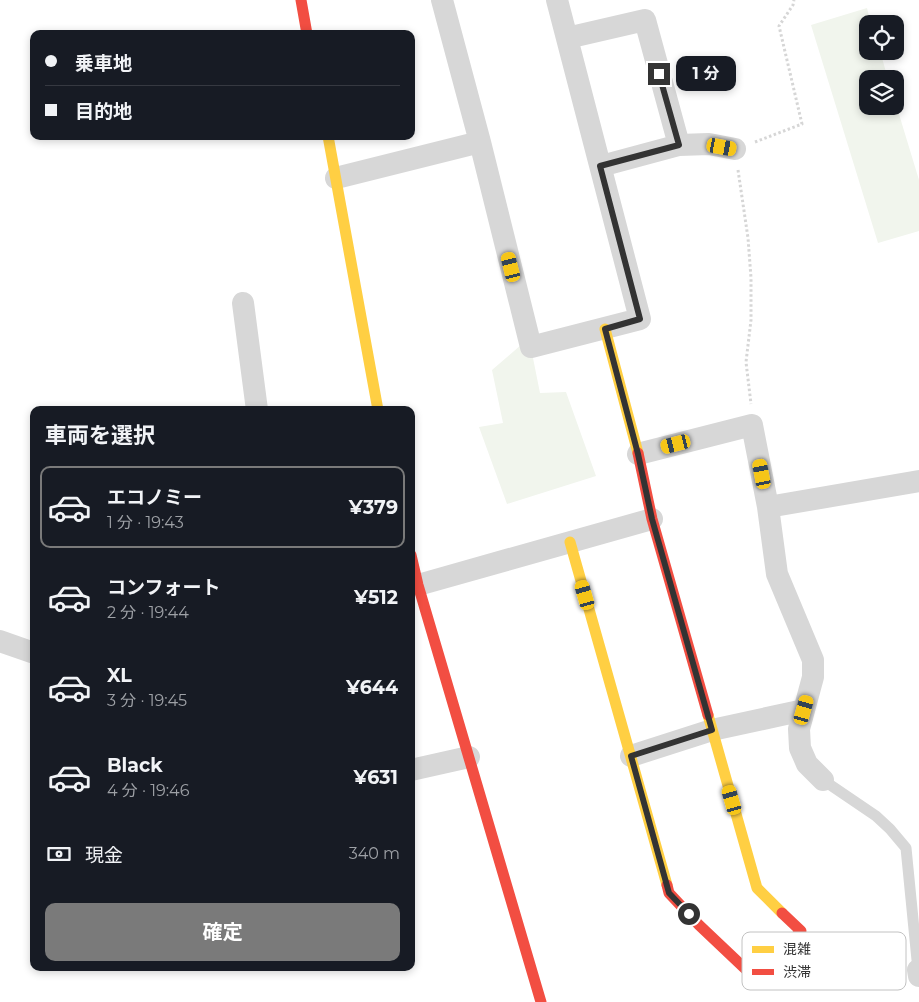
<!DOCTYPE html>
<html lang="ja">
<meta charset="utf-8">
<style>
body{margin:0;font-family:Montserrat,"Noto Sans JP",sans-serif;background:#20242c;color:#f1f3f6;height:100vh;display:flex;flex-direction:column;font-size:19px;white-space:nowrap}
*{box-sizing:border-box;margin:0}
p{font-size:16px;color:#9ea1a6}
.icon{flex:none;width:28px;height:28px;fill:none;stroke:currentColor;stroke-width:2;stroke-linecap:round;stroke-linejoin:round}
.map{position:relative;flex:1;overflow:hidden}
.side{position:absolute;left:30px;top:406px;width:385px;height:565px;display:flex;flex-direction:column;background:#171b24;border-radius:10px;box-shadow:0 2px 8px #0003}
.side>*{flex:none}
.hud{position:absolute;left:30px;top:30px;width:385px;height:110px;border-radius:10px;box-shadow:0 2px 8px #0003;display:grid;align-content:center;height:110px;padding:0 15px;background:#171b24}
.tools{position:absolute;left:859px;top:15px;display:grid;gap:10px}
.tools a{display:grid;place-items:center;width:45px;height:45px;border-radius:10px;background:#171b24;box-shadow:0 2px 8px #0003;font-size:25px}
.end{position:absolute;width:22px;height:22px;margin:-11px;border:6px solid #333;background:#fff;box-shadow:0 0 0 2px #fff}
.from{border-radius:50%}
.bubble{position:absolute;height:35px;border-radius:10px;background:#171b24;box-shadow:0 2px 8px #0003;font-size:16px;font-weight:700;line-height:35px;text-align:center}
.car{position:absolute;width:15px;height:30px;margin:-15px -8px;border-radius:6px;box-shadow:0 0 4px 1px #0007;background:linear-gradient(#f5c518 24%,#345 0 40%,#f5c518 0 76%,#345 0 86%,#f5c518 0)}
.hud b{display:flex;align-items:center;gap:18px;height:48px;font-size:19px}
.hud b+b{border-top:1px solid #363941}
.hud i{width:12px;height:12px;background:#f1f3f6}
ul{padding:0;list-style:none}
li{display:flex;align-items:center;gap:15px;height:82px;margin:0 10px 8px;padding:0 5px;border:2px solid transparent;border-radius:10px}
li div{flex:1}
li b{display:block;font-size:19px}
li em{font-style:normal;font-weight:700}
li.active{border-color:#7a7a7a}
li>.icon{width:45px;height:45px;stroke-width:1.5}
h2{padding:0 15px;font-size:22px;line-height:60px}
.pay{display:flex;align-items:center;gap:12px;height:55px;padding:0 15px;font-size:19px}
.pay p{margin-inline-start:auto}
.primary-button{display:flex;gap:10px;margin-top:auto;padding:10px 15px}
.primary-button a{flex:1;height:58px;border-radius:10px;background:#7a7a7a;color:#fff;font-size:20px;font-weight:700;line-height:58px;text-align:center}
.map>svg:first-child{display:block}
</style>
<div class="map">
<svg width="919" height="1002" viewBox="0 0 919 1002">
<rect width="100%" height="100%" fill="#fff"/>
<!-- green -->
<path fill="#f1f5ed" d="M867 8 871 24H868V51H880L888 79H868V106H895V101L919 180V231L878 243 811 25Z
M529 338 540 393 566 392 596 476 507 504 479 427 503 423 492 370Z"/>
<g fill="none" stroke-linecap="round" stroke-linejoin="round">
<!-- path -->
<path stroke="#d6d6d6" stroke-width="3" stroke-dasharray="2.5 2.5" stroke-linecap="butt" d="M755 142 802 124 779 26 793 5 794 0
M738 170 748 238 751 278V320L746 362 751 404"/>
<!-- lane -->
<path stroke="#d7d7d7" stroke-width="11" d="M823 780 876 816 890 829 906 848 918 970"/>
<!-- street -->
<path stroke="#d7d7d7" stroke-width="22" d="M442 0 480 142 531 347 640 319 557 0
M567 38 645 20 679 145 601 166
M679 145 709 144 735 149
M336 178 480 142
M243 303 257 410
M638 454 752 425 768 507 777 574 813 660V677L799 729 800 748 807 764 823 780
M768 507 919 481
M418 585 652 519
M0 641 34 653
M631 756 712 730 804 710
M411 770 469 757
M918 970 919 976"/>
<!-- slow -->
<path stroke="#ffcf43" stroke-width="11" d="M328 136 378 410
M605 329 638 453
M570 542 667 885
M708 715 757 888 782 913"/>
<!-- jam -->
<path stroke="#f24e42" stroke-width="11" d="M301 0 307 34
M638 453 652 519 708 715
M411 555 418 585 541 1002
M667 885 669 893 699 925 756 979 801 931 782 913"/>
</g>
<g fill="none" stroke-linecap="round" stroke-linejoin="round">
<!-- route -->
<path stroke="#333" stroke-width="6" d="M659 74 679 145 600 166 640 319 605 329 638 454 652 519 712 730 631 756 669 893 689 914"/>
</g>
<!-- legend -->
<rect x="742" y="932" width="164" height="58" rx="8" fill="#fff" stroke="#c2c2c2" stroke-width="1"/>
<rect x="752" y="946" width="22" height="7" fill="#ffcf43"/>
<rect x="752" y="969" width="22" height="6" fill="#f24e42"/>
<g font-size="14" fill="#333">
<text x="783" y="954">混雑</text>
<text x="783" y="977">渋滞</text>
</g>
</svg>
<div class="tools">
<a><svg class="icon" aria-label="locate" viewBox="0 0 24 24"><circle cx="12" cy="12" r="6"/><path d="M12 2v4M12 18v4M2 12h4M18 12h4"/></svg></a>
<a><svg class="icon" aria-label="layers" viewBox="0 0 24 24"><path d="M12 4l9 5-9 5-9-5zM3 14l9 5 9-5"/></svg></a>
</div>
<i class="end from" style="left:689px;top:914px"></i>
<i class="end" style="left:659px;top:74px"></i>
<div class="bubble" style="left:676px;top:56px;width:60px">1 分</div>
<i class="car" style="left:722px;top:147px;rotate:100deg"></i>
<i class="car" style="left:511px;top:267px;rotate:346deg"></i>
<i class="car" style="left:676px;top:444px;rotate:256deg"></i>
<i class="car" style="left:762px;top:474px;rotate:349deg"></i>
<i class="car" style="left:585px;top:595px;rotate:344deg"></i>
<i class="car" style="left:804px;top:710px;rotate:16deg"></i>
<i class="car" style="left:732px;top:800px;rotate:344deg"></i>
<div class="hud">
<b><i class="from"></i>乗車地</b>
<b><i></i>目的地</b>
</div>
<section class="side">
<h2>車両を選択</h2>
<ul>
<li class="active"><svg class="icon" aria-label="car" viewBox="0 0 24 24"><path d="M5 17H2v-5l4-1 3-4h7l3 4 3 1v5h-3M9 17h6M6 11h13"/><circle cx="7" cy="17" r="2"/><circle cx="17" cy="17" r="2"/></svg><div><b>エコノミー</b><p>1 分 · 19:43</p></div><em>¥379</em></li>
<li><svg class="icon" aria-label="car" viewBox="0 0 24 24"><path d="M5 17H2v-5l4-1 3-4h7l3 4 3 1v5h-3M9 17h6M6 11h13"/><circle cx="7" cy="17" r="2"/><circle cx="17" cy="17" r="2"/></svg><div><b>コンフォート</b><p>2 分 · 19:44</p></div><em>¥512</em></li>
<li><svg class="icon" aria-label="car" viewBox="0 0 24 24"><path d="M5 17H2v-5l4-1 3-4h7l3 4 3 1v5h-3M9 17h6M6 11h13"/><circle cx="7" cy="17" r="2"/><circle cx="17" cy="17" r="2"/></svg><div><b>XL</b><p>3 分 · 19:45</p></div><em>¥644</em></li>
<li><svg class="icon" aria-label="car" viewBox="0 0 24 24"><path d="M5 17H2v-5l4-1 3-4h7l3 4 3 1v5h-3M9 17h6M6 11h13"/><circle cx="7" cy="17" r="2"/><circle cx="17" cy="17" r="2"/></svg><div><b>Black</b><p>4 分 · 19:46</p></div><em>¥631</em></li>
</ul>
<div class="pay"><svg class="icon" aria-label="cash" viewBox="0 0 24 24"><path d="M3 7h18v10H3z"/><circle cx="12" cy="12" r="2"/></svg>現金<p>340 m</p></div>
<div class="primary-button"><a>確定</a></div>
</section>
</div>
